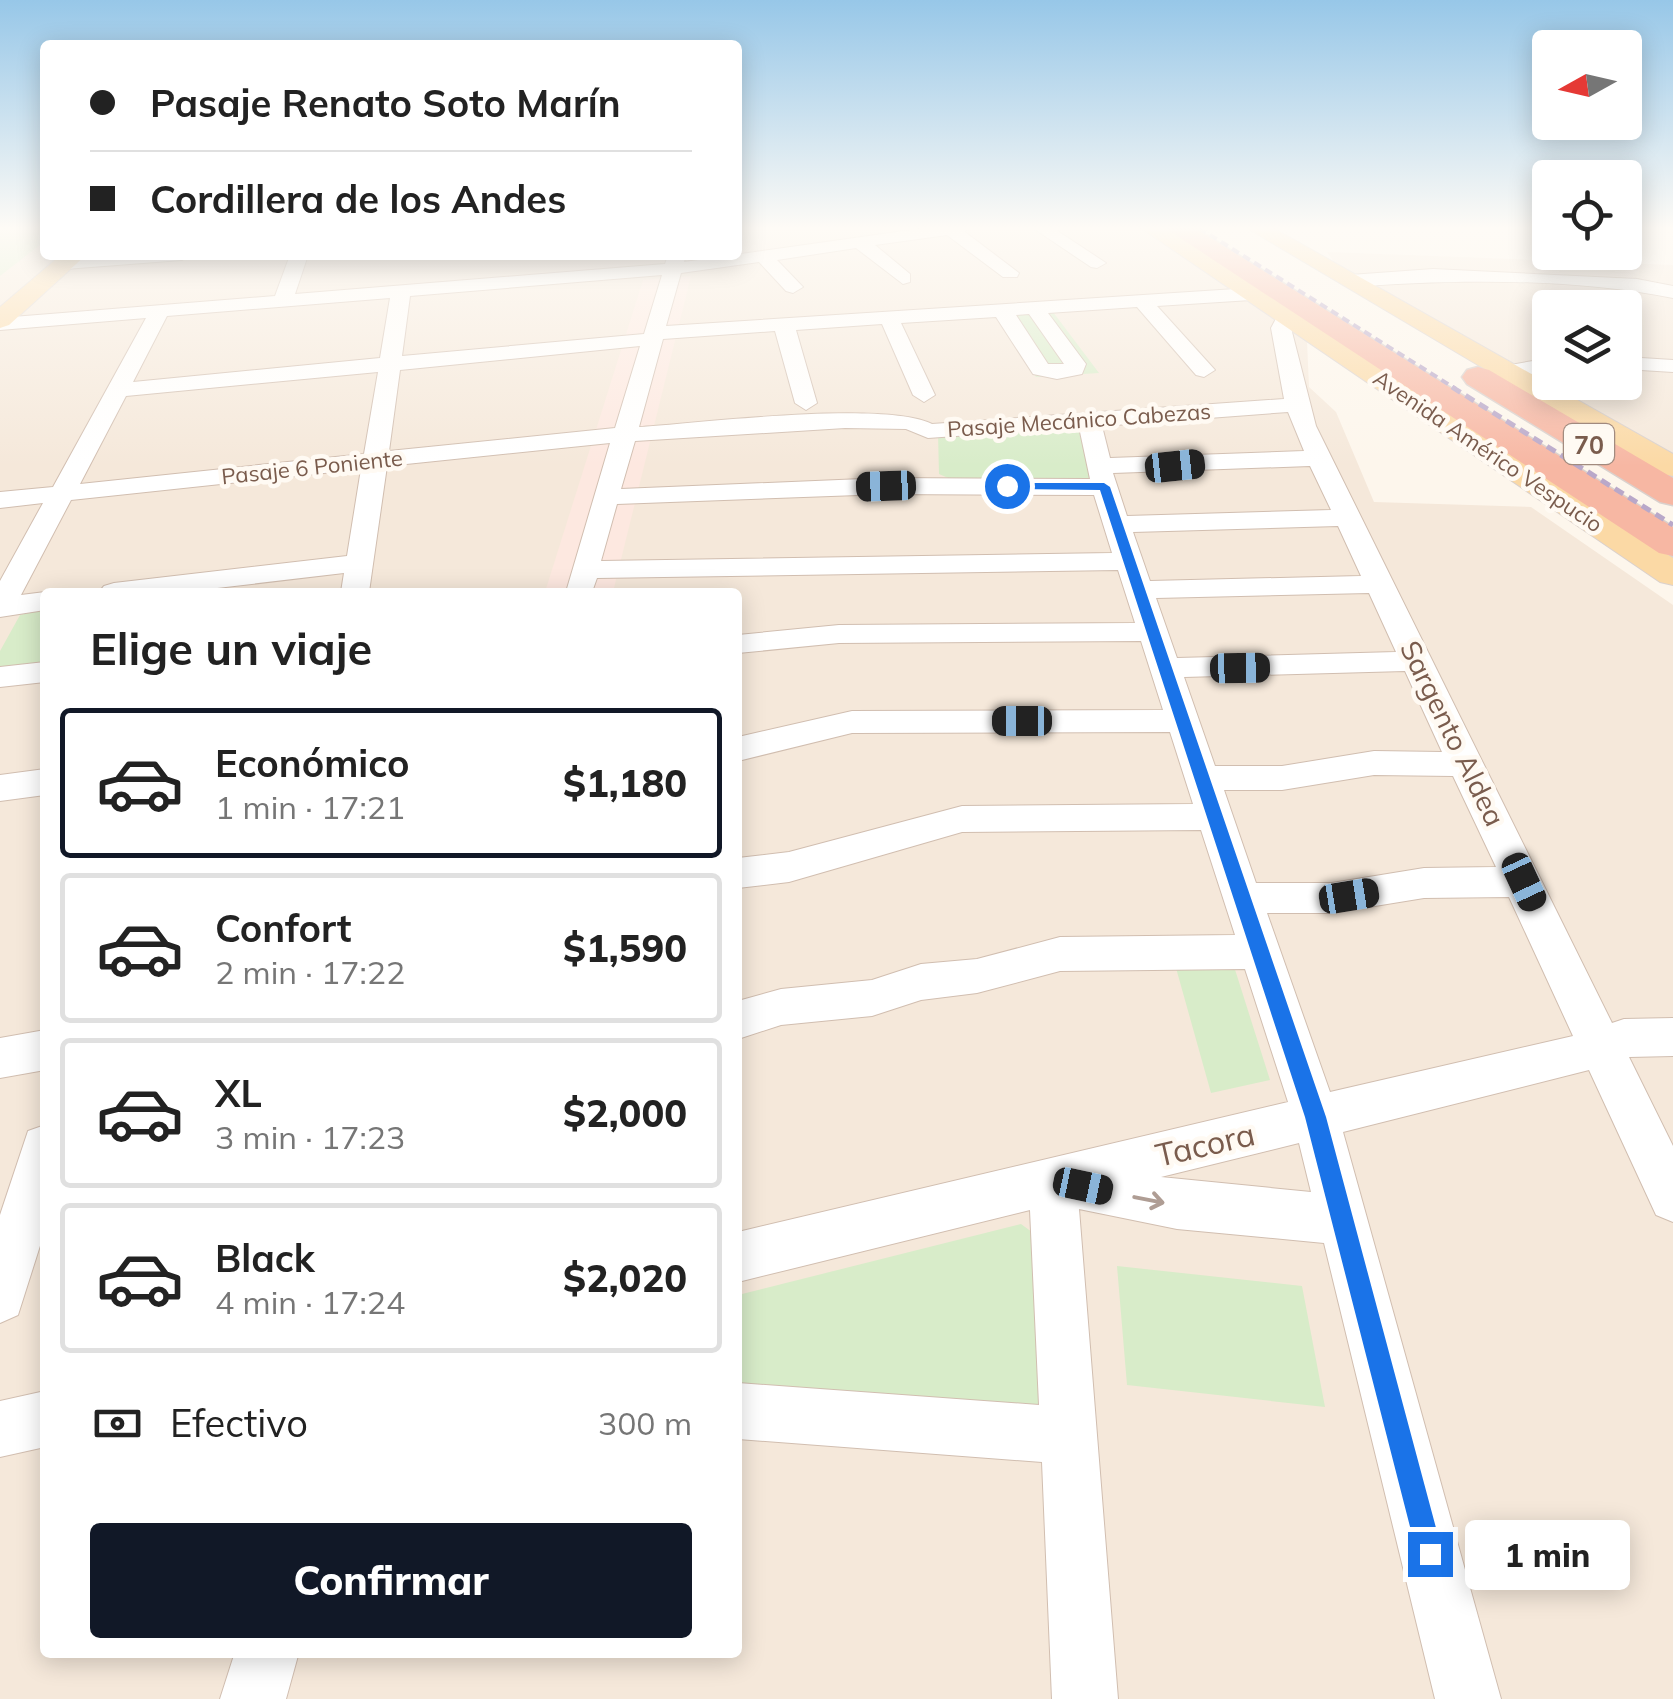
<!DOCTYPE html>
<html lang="es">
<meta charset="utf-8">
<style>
body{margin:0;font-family:Mulish,sans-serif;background:#f2f2f2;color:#222;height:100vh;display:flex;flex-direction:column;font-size:38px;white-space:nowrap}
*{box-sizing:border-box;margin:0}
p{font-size:32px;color:#767676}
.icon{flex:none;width:55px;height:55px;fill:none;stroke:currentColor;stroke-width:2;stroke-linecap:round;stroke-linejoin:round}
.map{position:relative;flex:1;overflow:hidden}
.side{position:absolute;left:40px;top:588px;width:702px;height:1070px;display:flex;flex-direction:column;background:#fff;border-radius:10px;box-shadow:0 5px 25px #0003}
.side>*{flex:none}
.banner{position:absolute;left:40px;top:40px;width:702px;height:220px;border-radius:10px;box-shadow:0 5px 25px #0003;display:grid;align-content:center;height:220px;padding:0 50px;background:#fff}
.needle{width:65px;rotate:262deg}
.controls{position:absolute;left:1532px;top:30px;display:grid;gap:20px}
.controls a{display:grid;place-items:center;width:110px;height:110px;border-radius:10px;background:#fff;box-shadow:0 5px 25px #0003;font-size:50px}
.end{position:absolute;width:45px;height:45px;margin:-22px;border:12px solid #1a73e8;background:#fff;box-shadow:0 0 0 5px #fff}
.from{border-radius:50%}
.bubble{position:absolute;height:70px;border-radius:10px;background:#fff;box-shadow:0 5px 25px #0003;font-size:32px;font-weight:800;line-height:70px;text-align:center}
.car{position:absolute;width:30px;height:60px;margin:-30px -15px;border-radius:12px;box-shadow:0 0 8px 2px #0007;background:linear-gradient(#222 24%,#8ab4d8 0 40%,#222 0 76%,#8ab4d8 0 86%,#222 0)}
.banner b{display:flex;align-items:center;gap:35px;height:95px;font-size:38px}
.banner b+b{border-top:2px solid #e0e0e0}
.banner i{width:25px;height:25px;background:#222}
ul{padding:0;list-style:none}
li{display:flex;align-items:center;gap:30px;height:150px;margin:0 20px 15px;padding:0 30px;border:5px solid #e0e0e0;border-radius:10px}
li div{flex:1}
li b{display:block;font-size:38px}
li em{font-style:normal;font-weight:800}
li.current{border-color:#111827}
li>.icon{width:90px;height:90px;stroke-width:1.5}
h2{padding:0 50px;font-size:45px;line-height:120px}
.pay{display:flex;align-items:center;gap:25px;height:110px;padding:0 50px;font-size:38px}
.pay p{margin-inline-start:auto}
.action{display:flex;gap:20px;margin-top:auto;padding:20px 50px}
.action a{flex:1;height:115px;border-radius:10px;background:#111827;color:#fff;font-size:40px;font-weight:800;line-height:115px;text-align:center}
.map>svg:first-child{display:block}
</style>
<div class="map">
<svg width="1673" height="1699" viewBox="0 0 1673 1699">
<rect width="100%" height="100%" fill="#fdf6ec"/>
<!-- residential -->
<path fill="#f5e8da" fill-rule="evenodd" d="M0 228H45V255H738V228H1142L1307 341 1309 387 1336 412 1374 502 1531 507 1673 605V1699H0ZM45 592H738V1652H45Z
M1327 252 1673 265V458L1336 265ZM1550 308H1625V382H1550Z"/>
<!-- commercial -->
<path fill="#fde8e0" d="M691 276 613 592H545L643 280Z"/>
<!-- green -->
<path fill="#d8ecc9" d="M0 228H45V241L0 276Z
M1053 312 1099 373 1036 377 995 316Z
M1086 425 1096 465 1088 479 955 481 939 474 938 434Z
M45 609V679L0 685V651L20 615Z
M1232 960 1270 1080 1211 1093 1176 968Z
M1021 1224 1036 1235 1045 1420 738 1392V1295Z
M1117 1266 1302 1286 1325 1407 1127 1385Z"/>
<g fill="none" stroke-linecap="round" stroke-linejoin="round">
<!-- minor casing -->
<g stroke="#d1beb0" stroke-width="2">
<path id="minor" d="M925 228H967L965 232 1019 273 1017 277H1003L947 235 875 245 910 274V282L903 284 856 248 777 260 803 287 793 293 786 291 759 262 681 273 666 326 1251 288 1261 294 1251 300 1157 306 1215 370 1204 377 1196 375 1137 307 1048 313 1086 364 1082 374 1057 379 1033 374 996 317 901 323 935 395 924 402 913 395 882 324 796 330 817 403 806 410 795 403 775 331 663 339 639 427C701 423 884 400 932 424L1284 399 1271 328 1279 313H1293L1296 317 1291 328 1316 426 1612 1023 1624 1019 1673 1018V1056L1629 1057 1673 1146V1222L1656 1215 1589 1070 1343 1132 1501 1699H1435L1324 1243 1177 1229 1079 1209 1118 1699H1052L1042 1462 738 1439V1383L1039 1405 1030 1210 738 1282V1232L1288 1102 1245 969 1060 971 977 993 921 1000 872 1016 781 1025 738 1039V1001L781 989 872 980 921 964 977 959 1060 937 1235 935 1201 830 962 832 789 882 738 888V858L789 852 962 806 1193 804 1170 732 852 733 738 761V737L852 711 1163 710 1141 641 839 643 738 653V635L839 625 1135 623 1118 570 597 578 592 592H566L610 443 387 466 369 592H341L344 573 183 592H99L104 586 114 583 347 556 361 469 71 500 21 595 45 592H46L45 610 0 617V581L43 503 0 508V492L53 487 146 318 0 330V318L275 296 290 255H308L295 294 665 264 668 255H686L684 262ZM662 275 644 334 402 356 410 296ZM390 298 380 358 133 382 167 316ZM1029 314 1064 364H1048L1016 315ZM640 346 615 428 389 451 400 370ZM378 372 364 454 80 484 126 396ZM1288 412 1304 451 1110 458 1102 426ZM1079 427 1090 479 886 478 621 489 635 441 845 428 906 429 928 438ZM1310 466 1331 510 1127 516 1113 473ZM886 494 1094 495 1112 553 601 561 617 504ZM1338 526 1361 576 1150 581 1133 532ZM1369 593 1396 652 1177 658 1156 598ZM1405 671 1442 752 1374 751 1282 766H1215L1184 677ZM1374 775 1453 776 1496 867 1424 868 1332 883H1256L1224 790H1282ZM1509 897 1573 1036 1330 1092 1267 913H1332L1424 898ZM1299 1143 1311 1192 1161 1177Z
M1033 228H1053L1106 263 1097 268 1091 267Z
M111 255H191L182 260 65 269 56 264 65 259Z
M1433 269 1637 279 1673 286V298C1573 278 1452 279 1350 287L1341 281 1350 275Z
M1625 357 1673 360V372L1625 369Z
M1550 358V370L1507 379 1496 372 1499 367Z
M45 662V682L0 687V667Z
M45 769V795L0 801V775Z
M45 1030V1070L0 1078V1038Z
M45 1125V1230L18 1315 0 1323V1215L28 1131Z
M45 1391V1447L0 1457V1401Z
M235 1652H299L286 1699H220Z"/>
</g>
<!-- major casing -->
<g stroke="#dad1cd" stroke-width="2">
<path id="major" d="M1141 228H1166L1673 558V585L1660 582Z
M1247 228H1273L1673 454V476L1662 474Z
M61 255H86L9 325 0 328V307Z"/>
</g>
<!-- highway casing -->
<g stroke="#dad1cd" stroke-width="3">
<path id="highway" d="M1165 228H1195L1673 527V556L1659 553Z
M1478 367 1489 370 1673 478V505L1660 502 1467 384 1462 377 1467 370Z"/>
</g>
<!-- minor -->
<use href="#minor" fill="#fff" fill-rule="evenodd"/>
<!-- major -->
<use href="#major" fill="#fbd9a5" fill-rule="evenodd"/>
<!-- highway -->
<use href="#highway" fill="#f7b7a3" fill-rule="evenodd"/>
<!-- rail-far1 -->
<path stroke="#b9a8c9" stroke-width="4" stroke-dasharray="8 5" stroke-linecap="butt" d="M1199 228 1456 389"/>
<!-- rail -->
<path stroke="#b9a8c9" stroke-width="5" stroke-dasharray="10 6" stroke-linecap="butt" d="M1452 387 1673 525"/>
</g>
<!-- one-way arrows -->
<defs><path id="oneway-shaft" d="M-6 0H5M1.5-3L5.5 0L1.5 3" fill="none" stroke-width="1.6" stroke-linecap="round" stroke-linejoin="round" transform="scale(2.5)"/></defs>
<use stroke="#af9d94" href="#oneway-shaft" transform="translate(1149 1200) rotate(11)"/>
<!-- sky -->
<linearGradient id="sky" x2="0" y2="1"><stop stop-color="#97c7e8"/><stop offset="0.49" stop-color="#fefbf6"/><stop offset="1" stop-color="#fefbf6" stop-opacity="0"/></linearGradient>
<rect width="1673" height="466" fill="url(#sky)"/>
<!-- route -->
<path fill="#1a73e8" d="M1104 483 1110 487 1326 1117 1443 1554 1439 1563 1430 1567 1420 1563 1417 1554 1305 1117 1100 490 1007 489 1002 486 1007 483Z"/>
<g text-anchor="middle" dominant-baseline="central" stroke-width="9" stroke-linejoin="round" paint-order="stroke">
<!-- far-street labels -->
<g font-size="22" fill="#7a5c4d" stroke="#fffaf3">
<text transform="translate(1079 420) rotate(-4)">Pasaje Mecánico Cabezas</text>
<text transform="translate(1488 451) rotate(34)">Avenida Américo Vespucio</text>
<text transform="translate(312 467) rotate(-6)">Pasaje 6 Poniente</text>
</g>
<!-- shield labels -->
<rect fill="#fffaf3" stroke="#a28b7f" stroke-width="2.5" x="1564" y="424" width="50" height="40" rx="8"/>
<g font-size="25" font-weight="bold" fill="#7a5c4d">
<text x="1589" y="444">70</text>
</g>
<!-- street labels -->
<g font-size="28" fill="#7a5c4d" stroke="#fffaf3">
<text transform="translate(1453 733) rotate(64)">Sargento Aldea</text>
</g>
<!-- near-street labels -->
<g font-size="32" fill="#7a5c4d" stroke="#fffaf3">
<text transform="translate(1205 1144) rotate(-13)">Tacora</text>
</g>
</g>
</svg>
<div class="controls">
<a><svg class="needle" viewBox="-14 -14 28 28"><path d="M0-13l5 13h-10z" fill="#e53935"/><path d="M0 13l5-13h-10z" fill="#767676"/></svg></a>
<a><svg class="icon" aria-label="locate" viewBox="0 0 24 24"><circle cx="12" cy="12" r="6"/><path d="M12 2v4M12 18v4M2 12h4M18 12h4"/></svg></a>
<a><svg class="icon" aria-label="layers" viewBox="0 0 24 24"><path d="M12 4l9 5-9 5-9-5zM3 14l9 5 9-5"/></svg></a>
</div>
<i class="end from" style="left:1007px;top:486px"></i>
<i class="end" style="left:1430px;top:1554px"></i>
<div class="bubble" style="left:1465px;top:1520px;width:165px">1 min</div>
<i class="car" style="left:1175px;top:466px;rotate:84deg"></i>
<i class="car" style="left:886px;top:486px;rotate:268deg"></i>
<i class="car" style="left:1240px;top:668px;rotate:89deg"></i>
<i class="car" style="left:1022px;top:721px;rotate:270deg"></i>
<i class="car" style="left:1524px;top:882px;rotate:155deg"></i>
<i class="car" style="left:1349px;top:896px;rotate:81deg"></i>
<i class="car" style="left:1083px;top:1186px;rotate:102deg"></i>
<div class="banner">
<b><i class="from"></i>Pasaje Renato Soto Marín</b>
<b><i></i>Cordillera de los Andes</b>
</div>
<section class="side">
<h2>Elige un viaje</h2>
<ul>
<li class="current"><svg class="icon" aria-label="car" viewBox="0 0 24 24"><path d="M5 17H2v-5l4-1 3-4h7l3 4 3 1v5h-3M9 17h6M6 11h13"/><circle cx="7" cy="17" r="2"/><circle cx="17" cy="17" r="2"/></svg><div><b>Económico</b><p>1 min · 17:21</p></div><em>$1,180</em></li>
<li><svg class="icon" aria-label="car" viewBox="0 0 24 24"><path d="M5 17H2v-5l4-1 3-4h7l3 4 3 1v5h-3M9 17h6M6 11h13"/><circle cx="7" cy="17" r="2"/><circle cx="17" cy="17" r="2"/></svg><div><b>Confort</b><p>2 min · 17:22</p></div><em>$1,590</em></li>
<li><svg class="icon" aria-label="car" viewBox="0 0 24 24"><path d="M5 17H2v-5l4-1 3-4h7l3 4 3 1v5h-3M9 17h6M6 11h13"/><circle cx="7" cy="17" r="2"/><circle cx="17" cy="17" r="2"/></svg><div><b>XL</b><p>3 min · 17:23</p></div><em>$2,000</em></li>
<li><svg class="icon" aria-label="car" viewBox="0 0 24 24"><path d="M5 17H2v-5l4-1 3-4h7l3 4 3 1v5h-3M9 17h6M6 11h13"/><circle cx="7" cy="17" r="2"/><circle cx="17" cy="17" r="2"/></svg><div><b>Black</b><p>4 min · 17:24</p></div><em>$2,020</em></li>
</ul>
<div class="pay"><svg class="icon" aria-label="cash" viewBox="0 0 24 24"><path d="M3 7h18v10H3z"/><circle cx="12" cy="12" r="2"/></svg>Efectivo<p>300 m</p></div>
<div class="action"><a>Confirmar</a></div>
</section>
</div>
